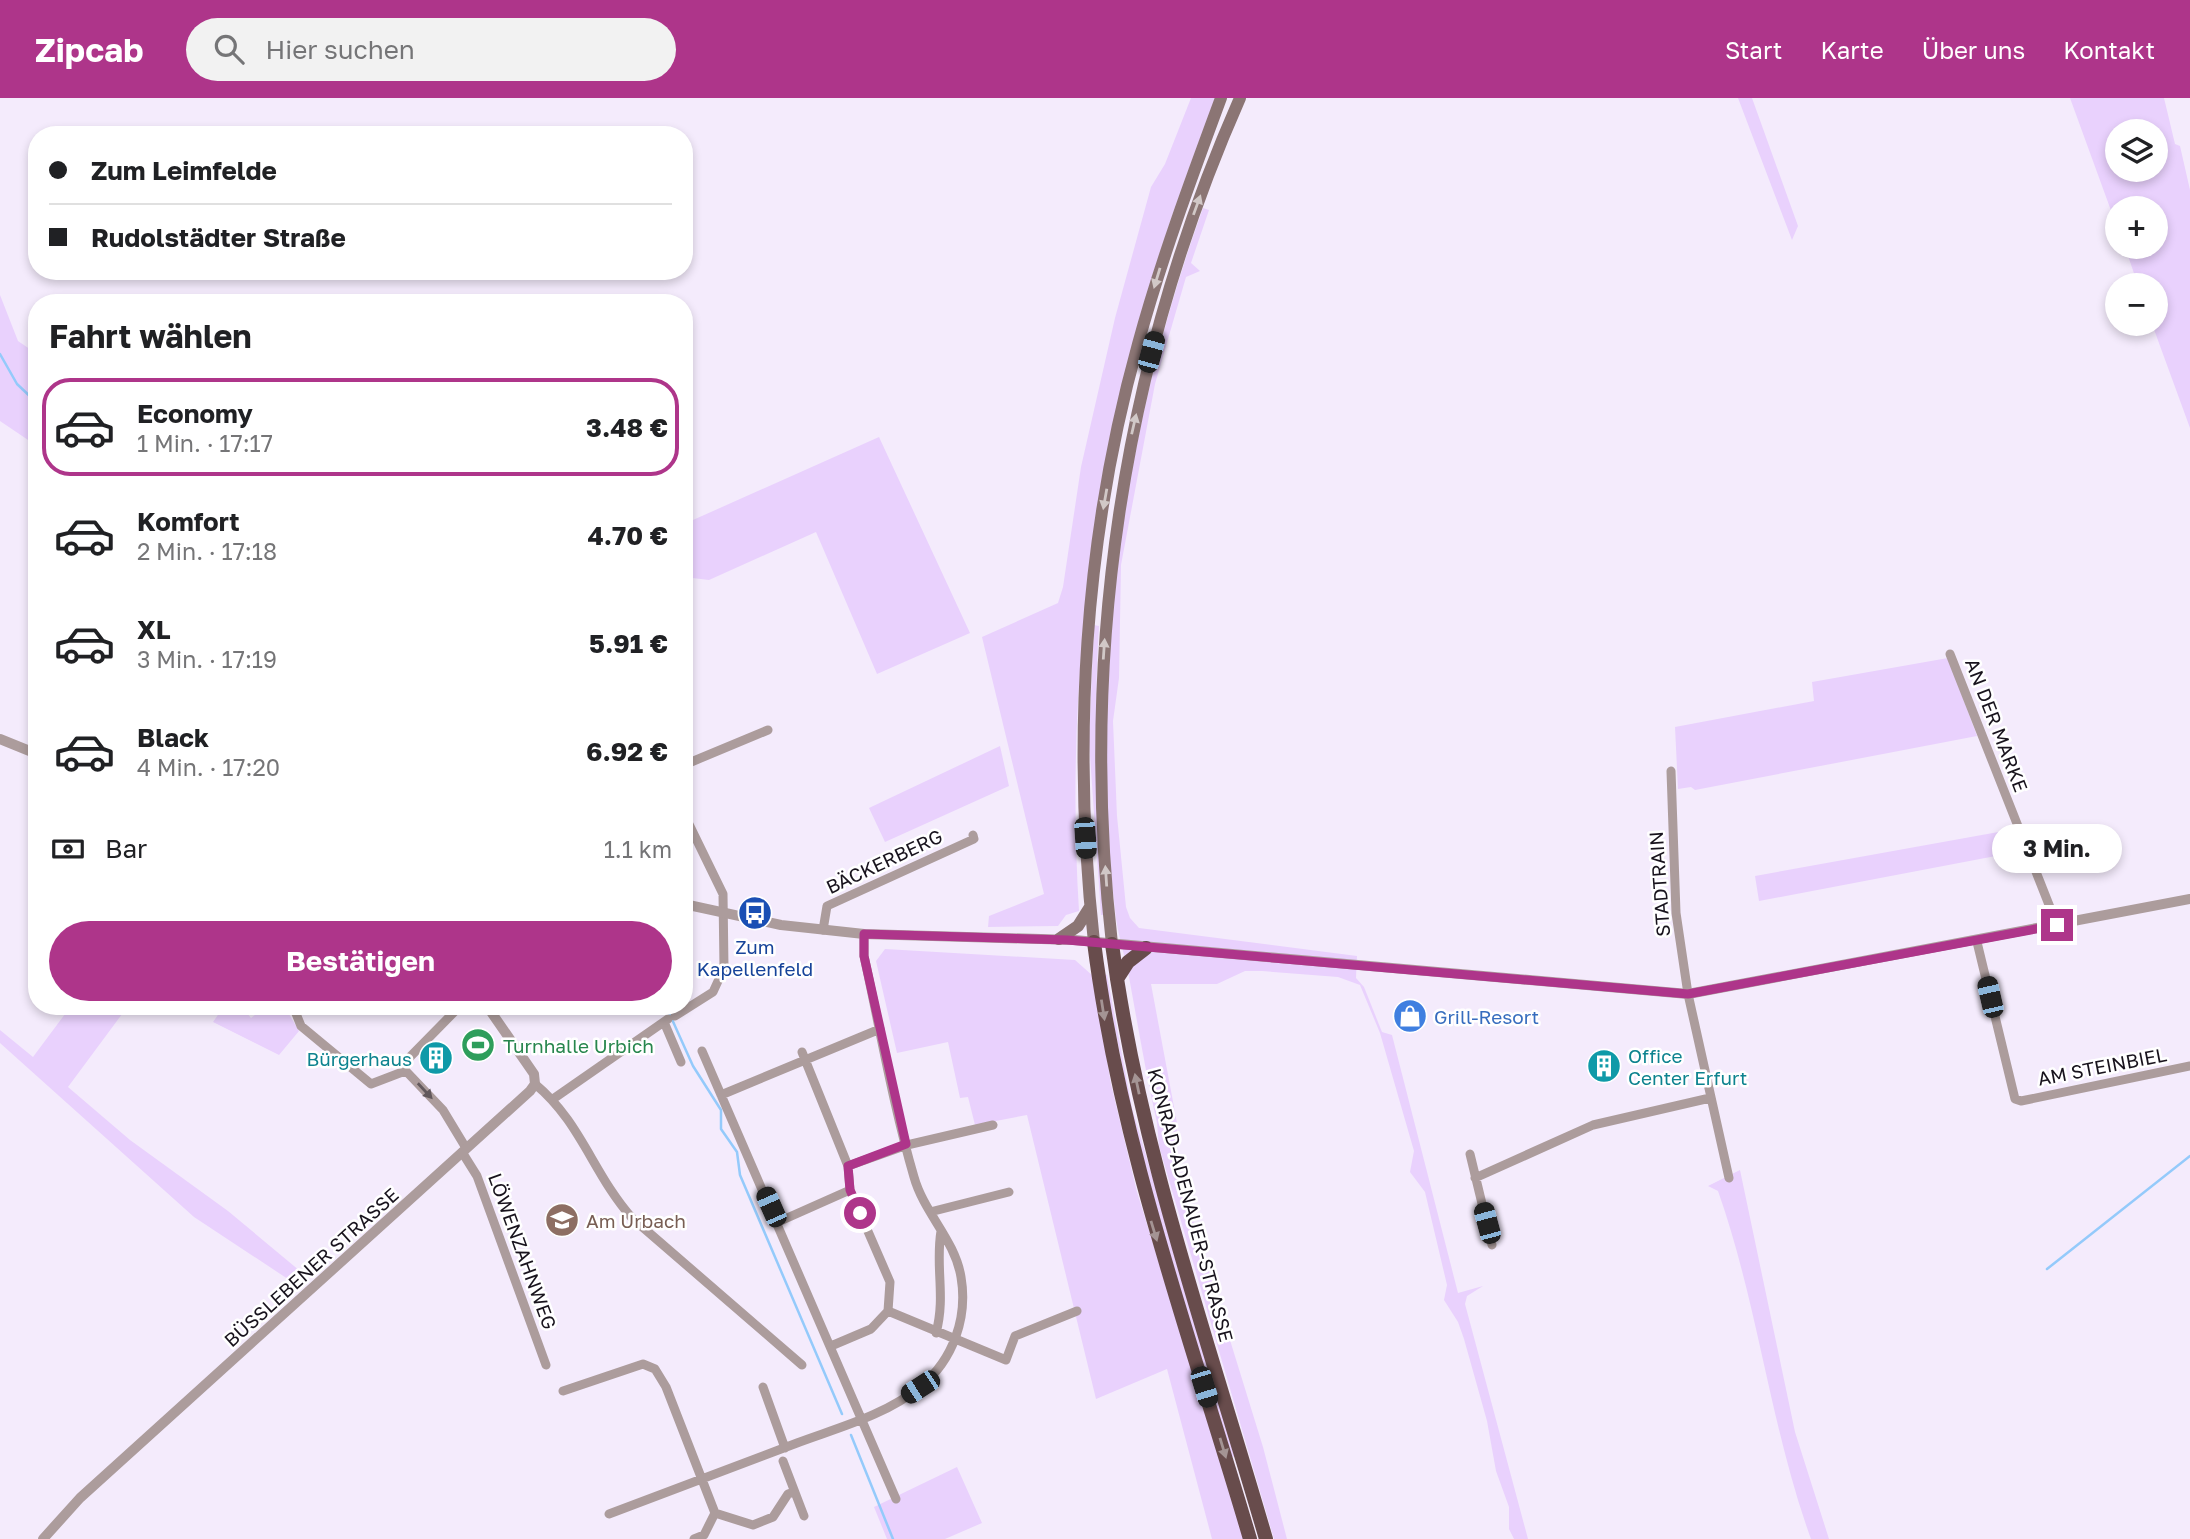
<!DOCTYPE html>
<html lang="de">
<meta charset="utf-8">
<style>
body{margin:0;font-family:"Golos Text",sans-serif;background:#f2f2f2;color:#202124;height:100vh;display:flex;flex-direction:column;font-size:26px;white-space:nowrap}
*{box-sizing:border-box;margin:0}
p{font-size:23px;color:#757577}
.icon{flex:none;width:38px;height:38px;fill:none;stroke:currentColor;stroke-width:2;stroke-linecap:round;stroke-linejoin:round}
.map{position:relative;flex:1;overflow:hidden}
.panel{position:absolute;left:28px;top:196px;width:665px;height:721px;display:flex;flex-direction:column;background:#fff;border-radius:28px;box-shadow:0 4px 10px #0003}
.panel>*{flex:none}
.guide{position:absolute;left:28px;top:28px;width:665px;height:154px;border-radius:28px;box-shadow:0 4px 10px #0003;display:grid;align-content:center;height:154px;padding:0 21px;background:#fff}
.buttons{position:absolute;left:2105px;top:21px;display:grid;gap:14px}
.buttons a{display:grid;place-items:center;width:63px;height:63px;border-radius:50%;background:#fff;box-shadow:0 4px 10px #0003;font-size:35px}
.end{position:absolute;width:32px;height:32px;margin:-16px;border:9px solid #ae358a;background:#fff;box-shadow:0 0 0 4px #fff}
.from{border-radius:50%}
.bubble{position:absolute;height:49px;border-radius:24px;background:#fff;box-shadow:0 4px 10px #0003;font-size:23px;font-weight:700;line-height:49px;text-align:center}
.car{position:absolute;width:21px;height:42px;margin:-21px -10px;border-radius:9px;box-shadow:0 0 5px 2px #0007;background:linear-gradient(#222 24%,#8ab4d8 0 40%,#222 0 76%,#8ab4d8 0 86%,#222 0)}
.guide b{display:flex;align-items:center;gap:24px;height:66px;font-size:26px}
.guide b+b{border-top:2px solid #e0e0e0}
.guide i{width:18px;height:18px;background:#202124}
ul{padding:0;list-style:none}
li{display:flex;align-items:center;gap:21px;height:98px;margin:0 14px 10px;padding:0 7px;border:4px solid transparent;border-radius:28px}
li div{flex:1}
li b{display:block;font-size:26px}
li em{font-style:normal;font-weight:700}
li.on{border-color:#ae358a}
li>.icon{width:63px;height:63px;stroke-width:1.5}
h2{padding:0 21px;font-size:32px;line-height:84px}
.pay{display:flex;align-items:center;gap:18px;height:77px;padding:0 21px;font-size:26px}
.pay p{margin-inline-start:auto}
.button{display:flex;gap:14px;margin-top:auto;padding:14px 21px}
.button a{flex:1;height:80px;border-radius:42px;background:#ae358a;color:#fff;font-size:28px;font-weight:700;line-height:80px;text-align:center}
header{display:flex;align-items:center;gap:42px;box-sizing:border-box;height:98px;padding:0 35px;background:#ae358a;color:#fff}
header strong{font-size:33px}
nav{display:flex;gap:38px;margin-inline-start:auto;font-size:24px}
.search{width:490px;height:63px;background:#f2f2f2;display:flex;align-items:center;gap:18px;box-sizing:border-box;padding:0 24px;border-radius:38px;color:#757577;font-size:26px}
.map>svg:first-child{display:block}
</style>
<header>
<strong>Zipcab</strong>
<div class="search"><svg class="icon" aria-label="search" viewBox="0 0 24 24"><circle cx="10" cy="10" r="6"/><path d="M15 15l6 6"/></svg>Hier suchen</div>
<nav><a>Start</a><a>Karte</a><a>Über uns</a><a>Kontakt</a></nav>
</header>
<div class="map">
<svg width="2190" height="1441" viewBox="0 0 2190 1441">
<rect width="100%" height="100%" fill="#f4ebfc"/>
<!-- green -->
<path fill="#e9d1fd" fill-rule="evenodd" d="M1191 0H1215C1185 80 1156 159 1134 241 1125 272 1120 303 1114 334 1080 494 1069 650 1079 813L1066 817 1058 828 988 829 989 818 1044 796 982 539 1058 505 1063 489 1081 369 1115 220 1151 89 1165 66Z
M1738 0H1752L1798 128 1792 142Z
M2070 0H2164L2175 46 2180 48 2190 92V330L2152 226H2156V187H2138L2125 149H2156V110H2118L2117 129ZM2118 33H2156V72H2118Z
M1203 110 1209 112 1191 165 1200 173 1186 179 1155 286 1121 467 1119 580 1113 623 1117 718 1126 809 1130 820 1139 830 1357 858 1356 880 1364 889 1382 934 1392 937 1458 1195 1483 1188 1467 1198 1465 1206 1528 1441H1514L1509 1431V1409L1496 1373 1487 1323 1464 1241 1458 1224 1444 1202 1447 1187 1425 1094 1410 1074 1414 1053 1380 935 1360 887 1338 879 1262 873H1245L1217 886H1151L1177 1025 1176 1067 1263 1349 1287 1441H1274L1159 1048 1157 1025C1146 976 1138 928 1129 879 1125 857 1117 835 1115 812 1088 576 1123 332 1203 110Z
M0 197 18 243 37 256V348L0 323Z
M879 339 970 535 877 576 816 434 709 482 684 479V426Z
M1094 527 1099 528C1093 625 1097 720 1104 817H1101L1089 643Z
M1948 560 1977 638 1695 692 1691 689 1678 691 1675 629 1814 603 1812 584Z
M1000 648 1009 688 885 744 869 710Z
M2015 731 2022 753 1759 803 1755 778Z
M885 851 1075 862 1093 878 1111 986 1137 1094 1245 1441H1212L1167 1271 1096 1301 1027 1017 975 1027 968 999 960 1000 948 944 897 955 876 863Z
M1104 876 1107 877 1132 1010 1235 1358 1232 1359 1143 1071Z
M71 908H128L68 989 130 1042 228 1113 300 1173 294 1178 301 1186 300 1189 194 1119 0 945V932L33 959Z
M224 908H253L246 914 251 920 266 908H288L289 916 299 933 279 957 213 924Z
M1740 1072 1795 1334 1829 1441H1811C1770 1328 1758 1206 1718 1093L1708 1088Z
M957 1369 982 1425 945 1441H887L874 1409Z"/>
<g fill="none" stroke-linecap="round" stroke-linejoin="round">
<!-- stream -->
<path stroke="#94cafb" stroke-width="2.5" d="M0 256 17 286 37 305
M666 908 693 968 721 1012V1031L737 1054 740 1077 842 1316
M2047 1171 2190 1058
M851 1337 893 1441"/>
<!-- minor -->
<path stroke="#ac9c9c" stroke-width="9" d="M1950 556 2057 827
M684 667 768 632
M1671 673 1676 815 1688 896 1729 1080
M823 832 827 808 974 741 973 737
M1977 844 2015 1001 2021 1003 2190 968
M293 908 301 928 371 986 405 973
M460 908 406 963 404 971 443 1012 466 1050
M675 918 713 894 724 870 723 796 684 716
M664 924 681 964
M702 953 896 1401
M802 954 848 1068 850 1092 890 1184 888 1213 871 1231 831 1248
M535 986C581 1024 593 1076 632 1120L802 1267
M721 997 880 931
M553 1001 668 921
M462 1054 477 1078 546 1267
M1470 1056 1492 1147
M848 1068 907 1047 993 1027
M1475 1080 1593 1027 1710 1000
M930 1114 1009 1094
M778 1124 850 1092
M888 1213 1006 1262 1015 1238 1077 1213
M936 1235C946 1198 935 1169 941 1133
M763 1289 785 1350
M563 1293 643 1266 655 1271 666 1289 715 1415 704 1437 694 1441
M783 1363 804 1418
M715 1415 753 1427 773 1419 788 1396 794 1394
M609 1416C671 1392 734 1369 797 1345 837 1330 887 1317 921 1288 953 1262 968 1220 961 1179 955 1142 924 1115 914 1079 893 1007 880 931 864 858V836"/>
<!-- tertiary -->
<path stroke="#ac9c9c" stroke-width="10" d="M0 641 37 656
M684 806 781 827 864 836 1074 842 1688 896 2190 801
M43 1441 80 1400 530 993 535 986 534 976 487 908"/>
<!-- secondary -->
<path stroke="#8b7574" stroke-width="12" d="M1059 841 1078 828 1090 809
M1094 844C1072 645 1084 440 1138 246 1161 162 1191 81 1221 0
M1112 846C1079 557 1122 267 1240 0"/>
<!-- trunk -->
<path stroke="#684c4c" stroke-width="14" d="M1094 844C1120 1050 1192 1243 1250 1441
M1112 846C1139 1050 1209 1244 1266 1441
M1117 881 1128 864 1146 850"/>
</g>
<!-- one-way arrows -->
<defs><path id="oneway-solid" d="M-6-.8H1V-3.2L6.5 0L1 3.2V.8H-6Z" transform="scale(1.75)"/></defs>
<g fill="#d1c8c7">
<use href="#oneway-solid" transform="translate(1197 107) rotate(-70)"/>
<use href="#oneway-solid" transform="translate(1157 180) rotate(107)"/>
<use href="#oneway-solid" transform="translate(1134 326) rotate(-77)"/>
<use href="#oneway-solid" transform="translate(1105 401) rotate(100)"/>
<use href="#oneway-solid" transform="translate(1104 551) rotate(-86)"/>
<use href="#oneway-solid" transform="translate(1106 778) rotate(-94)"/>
</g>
<g fill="#a49494">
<use href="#oneway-solid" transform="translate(1103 912) rotate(81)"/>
<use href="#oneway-solid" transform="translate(1137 986) rotate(-102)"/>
<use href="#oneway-solid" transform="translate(1154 1133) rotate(73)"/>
<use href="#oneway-solid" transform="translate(1223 1350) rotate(73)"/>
</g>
<use fill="#62585c" href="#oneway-solid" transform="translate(425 993) rotate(47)"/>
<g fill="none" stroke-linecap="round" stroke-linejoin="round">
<!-- route -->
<path stroke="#ae358a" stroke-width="9" d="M860 1115 850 1092 848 1068 906 1046 864 858V836L1067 842 1688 896 2057 827"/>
</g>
<!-- icons -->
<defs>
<g id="bus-disc" transform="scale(1.75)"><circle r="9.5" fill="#1a4fb4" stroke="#fff"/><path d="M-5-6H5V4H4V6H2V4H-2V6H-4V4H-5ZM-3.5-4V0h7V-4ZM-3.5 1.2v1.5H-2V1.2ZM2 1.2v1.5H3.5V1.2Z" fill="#fff"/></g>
<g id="shop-disc" transform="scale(1.75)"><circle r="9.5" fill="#3f7fe0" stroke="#fff"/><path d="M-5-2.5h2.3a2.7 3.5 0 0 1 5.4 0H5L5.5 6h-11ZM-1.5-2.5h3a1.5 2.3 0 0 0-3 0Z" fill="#fff"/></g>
<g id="stadium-disc" transform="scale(1.75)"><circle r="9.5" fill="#2e9e5b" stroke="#fff"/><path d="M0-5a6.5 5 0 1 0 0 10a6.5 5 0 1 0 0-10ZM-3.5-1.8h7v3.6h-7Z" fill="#fff"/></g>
<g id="building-disc" transform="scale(1.75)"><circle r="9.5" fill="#0f9aa8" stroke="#fff"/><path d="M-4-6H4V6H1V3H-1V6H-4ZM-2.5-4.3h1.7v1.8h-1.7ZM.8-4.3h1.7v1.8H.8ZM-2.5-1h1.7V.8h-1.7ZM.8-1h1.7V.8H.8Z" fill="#fff"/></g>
<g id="school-disc" transform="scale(1.75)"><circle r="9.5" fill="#8d6e63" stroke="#fff"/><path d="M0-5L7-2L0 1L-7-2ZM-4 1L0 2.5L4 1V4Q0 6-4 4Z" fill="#fff"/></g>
</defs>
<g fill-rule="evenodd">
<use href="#bus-disc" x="755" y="815"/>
<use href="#shop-disc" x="1410" y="918"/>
<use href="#stadium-disc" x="478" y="947"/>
<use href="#building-disc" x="436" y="960"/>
<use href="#building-disc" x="1604" y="968"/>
<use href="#school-disc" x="562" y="1122"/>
</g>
<g text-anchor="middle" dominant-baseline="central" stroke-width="5" stroke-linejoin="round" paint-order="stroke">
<!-- street labels -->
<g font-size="19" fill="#18131d" stroke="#fff">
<text transform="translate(1997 627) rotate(69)">AN DER MARKE</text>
<text transform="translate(884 763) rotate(-25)">BÄCKERBERG</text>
<text transform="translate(1659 786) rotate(-94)">STADTRAIN</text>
<text transform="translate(2102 968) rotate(-11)">AM STEINBIEL</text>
<text transform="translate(1191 1107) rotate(75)">KONRAD-ADENAUER-STRASSE</text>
<text transform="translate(523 1153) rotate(70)">LÖWENZAHNWEG</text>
<text transform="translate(311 1169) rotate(-42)">BÜSSLEBENER STRASSE</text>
</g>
<!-- transit labels -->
<g font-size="19" fill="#164399" stroke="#fff">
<text x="755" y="848">Zum<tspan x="755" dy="22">Kapellenfeld</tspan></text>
</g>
<!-- shop labels -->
<g font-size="19" fill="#366cbe" stroke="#fff" text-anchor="start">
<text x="1434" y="918">Grill-Resort</text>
</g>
<!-- leisure labels -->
<g font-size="19" fill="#27864d" stroke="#fff" text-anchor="start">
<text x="503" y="947">Turnhalle Urbich</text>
</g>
<!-- culture labels -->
<g font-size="19" fill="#0d838f" stroke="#fff" text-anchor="start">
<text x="1628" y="957">Office<tspan x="1628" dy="22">Center Erfurt</tspan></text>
<text x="412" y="960" text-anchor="end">Bürgerhaus</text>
</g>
<!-- education labels -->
<g font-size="19" fill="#785e54" stroke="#fff" text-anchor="start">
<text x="586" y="1122">Am Urbach</text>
</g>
</g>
</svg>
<div class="buttons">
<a><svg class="icon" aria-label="layers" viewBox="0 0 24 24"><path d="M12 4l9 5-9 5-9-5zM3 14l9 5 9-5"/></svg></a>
<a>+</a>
<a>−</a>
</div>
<i class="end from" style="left:860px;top:1115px"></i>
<i class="end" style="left:2057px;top:827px"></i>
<div class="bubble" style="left:1992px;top:726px;width:130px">3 Min.</div>
<i class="car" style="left:1151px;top:254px;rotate:15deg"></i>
<i class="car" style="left:1085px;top:740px;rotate:176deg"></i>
<i class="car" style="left:1990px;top:899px;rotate:347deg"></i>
<i class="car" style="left:771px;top:1109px;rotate:336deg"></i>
<i class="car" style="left:1487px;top:1125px;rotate:345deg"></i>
<i class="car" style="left:920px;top:1289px;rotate:237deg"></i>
<i class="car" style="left:1204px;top:1289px;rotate:163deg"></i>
<div class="guide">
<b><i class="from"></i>Zum Leimfelde</b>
<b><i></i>Rudolstädter Straße</b>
</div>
<section class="panel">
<h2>Fahrt wählen</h2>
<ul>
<li class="on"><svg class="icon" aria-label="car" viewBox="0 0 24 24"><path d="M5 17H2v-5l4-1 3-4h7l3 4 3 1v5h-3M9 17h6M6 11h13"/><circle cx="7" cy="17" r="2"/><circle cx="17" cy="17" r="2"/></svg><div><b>Economy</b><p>1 Min. · 17:17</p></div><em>3.48 €</em></li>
<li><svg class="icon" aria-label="car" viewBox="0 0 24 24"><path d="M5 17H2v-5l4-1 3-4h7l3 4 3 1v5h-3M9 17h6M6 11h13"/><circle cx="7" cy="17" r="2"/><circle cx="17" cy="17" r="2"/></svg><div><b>Komfort</b><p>2 Min. · 17:18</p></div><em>4.70 €</em></li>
<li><svg class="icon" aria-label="car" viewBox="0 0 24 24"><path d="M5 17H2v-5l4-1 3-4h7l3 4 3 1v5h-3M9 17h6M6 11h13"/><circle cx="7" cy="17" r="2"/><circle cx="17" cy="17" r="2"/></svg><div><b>XL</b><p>3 Min. · 17:19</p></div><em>5.91 €</em></li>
<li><svg class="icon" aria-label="car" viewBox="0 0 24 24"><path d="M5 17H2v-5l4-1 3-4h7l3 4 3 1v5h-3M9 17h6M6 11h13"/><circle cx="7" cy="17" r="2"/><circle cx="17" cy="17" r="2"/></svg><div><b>Black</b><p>4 Min. · 17:20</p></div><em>6.92 €</em></li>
</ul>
<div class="pay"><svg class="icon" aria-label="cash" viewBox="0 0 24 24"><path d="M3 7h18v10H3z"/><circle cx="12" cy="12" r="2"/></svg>Bar<p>1.1 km</p></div>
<div class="button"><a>Bestätigen</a></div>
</section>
</div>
